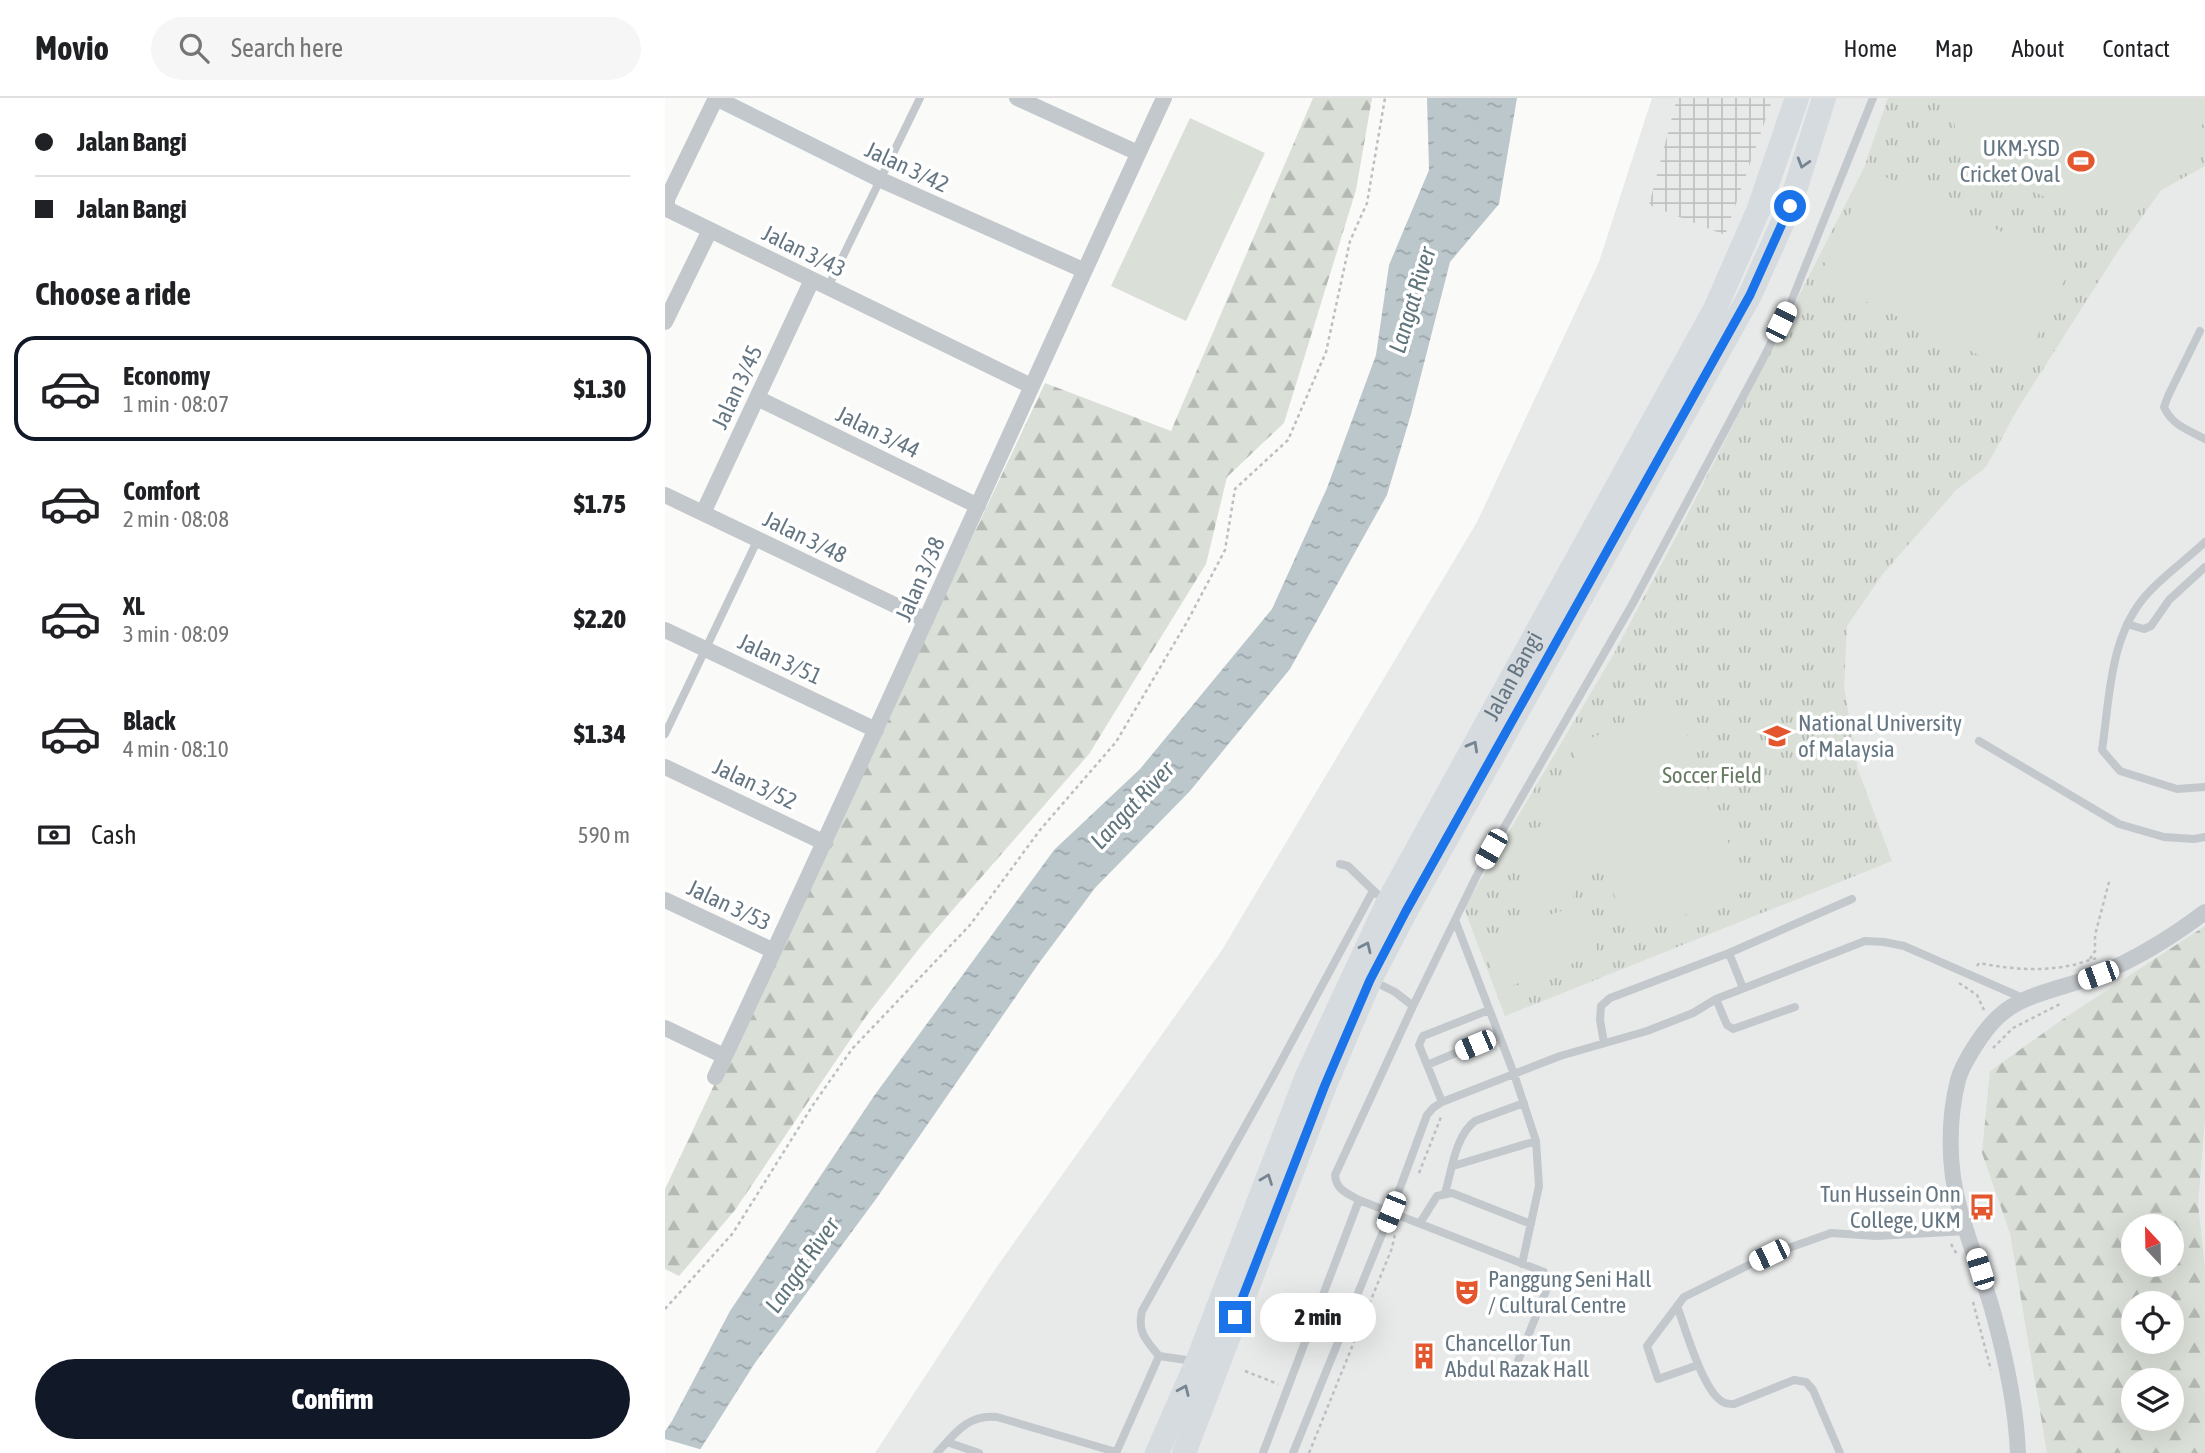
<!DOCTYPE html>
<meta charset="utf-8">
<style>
body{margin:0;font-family:"Asap Condensed",sans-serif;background:#f6f6f6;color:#202124;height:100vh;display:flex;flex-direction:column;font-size:26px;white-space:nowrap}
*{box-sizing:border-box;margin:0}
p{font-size:23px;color:#757577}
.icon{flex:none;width:38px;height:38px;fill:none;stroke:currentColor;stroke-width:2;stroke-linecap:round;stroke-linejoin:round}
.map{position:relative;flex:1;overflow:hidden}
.panel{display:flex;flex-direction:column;background:#fff;width:665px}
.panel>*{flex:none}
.banner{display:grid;align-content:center;height:154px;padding:0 35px;background:#fff}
.needle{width:46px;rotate:338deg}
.controls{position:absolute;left:1456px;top:1116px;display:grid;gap:14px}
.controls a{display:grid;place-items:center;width:63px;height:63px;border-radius:50%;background:#fff;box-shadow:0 7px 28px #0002;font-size:35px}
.end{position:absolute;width:32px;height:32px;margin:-16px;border:9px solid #1a73e8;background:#fff;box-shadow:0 0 0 4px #fff}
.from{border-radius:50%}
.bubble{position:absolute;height:49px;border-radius:24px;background:#fff;box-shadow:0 7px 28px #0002;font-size:23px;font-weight:800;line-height:49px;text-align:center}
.car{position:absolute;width:21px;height:42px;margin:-21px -10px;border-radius:9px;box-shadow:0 0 5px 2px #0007;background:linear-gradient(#fff 24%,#345 0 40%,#fff 0 76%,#345 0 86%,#fff 0)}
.banner b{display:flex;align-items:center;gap:24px;height:66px;font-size:26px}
.banner b+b{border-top:2px solid #e0e0e0}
.banner i{width:18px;height:18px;background:#202124}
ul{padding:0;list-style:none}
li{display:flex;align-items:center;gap:21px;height:105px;margin:0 14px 10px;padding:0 21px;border:4px solid transparent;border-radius:21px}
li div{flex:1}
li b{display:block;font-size:26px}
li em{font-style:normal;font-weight:800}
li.on{border-color:#111827}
li>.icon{width:63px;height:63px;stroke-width:1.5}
h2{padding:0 35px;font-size:32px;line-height:84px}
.pay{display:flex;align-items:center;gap:18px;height:77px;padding:0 35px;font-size:26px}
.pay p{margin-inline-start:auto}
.cta{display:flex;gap:14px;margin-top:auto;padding:14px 35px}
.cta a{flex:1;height:80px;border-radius:42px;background:#111827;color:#fff;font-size:28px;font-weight:800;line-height:80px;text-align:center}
header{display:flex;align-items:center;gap:42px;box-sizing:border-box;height:98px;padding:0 35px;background:#fff;border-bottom:2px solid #e0e0e0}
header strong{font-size:33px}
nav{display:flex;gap:38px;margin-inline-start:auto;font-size:24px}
.search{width:490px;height:63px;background:#f6f6f6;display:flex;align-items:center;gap:18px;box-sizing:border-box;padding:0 24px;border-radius:38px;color:#757577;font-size:26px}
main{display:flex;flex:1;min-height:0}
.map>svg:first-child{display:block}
</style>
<header>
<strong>Movio</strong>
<div class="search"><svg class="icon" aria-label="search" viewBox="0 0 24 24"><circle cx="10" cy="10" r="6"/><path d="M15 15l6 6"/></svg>Search here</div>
<nav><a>Home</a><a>Map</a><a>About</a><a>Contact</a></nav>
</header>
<main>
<section class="panel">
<div class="banner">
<b><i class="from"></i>Jalan Bangi</b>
<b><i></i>Jalan Bangi</b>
</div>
<h2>Choose a ride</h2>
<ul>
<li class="on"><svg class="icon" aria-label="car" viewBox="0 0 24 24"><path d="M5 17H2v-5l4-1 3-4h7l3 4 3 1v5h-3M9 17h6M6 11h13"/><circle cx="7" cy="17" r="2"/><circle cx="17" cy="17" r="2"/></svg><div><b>Economy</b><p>1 min · 08:07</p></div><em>$1.30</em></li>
<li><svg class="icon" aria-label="car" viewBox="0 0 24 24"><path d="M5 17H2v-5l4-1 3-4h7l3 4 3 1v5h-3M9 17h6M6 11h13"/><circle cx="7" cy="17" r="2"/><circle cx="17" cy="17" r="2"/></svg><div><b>Comfort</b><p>2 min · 08:08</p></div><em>$1.75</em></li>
<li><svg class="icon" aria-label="car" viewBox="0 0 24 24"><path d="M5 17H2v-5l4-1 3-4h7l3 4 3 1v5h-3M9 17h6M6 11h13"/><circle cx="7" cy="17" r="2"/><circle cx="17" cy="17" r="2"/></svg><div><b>XL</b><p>3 min · 08:09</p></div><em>$2.20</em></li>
<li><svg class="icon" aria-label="car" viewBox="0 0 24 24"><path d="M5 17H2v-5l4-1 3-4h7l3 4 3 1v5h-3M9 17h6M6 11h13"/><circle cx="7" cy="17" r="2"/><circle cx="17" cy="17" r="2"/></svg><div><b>Black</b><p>4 min · 08:10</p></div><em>$1.34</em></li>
</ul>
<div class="pay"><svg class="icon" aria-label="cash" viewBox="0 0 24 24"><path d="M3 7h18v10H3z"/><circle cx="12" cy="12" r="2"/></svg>Cash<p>590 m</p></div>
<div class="cta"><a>Confirm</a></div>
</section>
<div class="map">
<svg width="1540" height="1355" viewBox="0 0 1540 1355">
<defs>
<pattern id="industrial-grid" width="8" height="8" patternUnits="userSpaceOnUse" patternTransform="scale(1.75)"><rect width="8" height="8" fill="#e8e9e9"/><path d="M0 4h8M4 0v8" fill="none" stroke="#c0c1c2"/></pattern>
<pattern id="forest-firs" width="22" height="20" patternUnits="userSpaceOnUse" patternTransform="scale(1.75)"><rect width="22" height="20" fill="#dadfd7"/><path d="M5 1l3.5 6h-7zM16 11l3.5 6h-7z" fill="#b4b9b4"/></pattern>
<pattern id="park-tufts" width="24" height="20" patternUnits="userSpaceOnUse" patternTransform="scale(1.75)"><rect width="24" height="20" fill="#dadfd7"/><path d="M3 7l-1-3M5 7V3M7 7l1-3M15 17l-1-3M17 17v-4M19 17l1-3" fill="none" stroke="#b4b9b4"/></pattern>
<pattern id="water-ripples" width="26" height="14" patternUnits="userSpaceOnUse" patternTransform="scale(1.75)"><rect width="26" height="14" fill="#bbc7cb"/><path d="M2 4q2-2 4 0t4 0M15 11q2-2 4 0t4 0" fill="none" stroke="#9ca6aa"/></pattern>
</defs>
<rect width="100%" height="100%" fill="#fafaf8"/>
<!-- built -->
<path fill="#e8e9e9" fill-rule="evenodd" d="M987 0H1540V1355H210L331 1170 557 852 812 424 934 164ZM1468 1129H1507V1167H1468ZM1468 1206H1507V1244H1468ZM1468 1283H1507V1321H1468Z"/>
<!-- industrial -->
<path fill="url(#industrial-grid)" d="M1012 0H1108L1060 137 984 107Z"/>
<!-- forest -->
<path fill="url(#forest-firs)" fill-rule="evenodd" d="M648 0H707L691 92 619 325 562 379 541 466 424 656 257 847 202 917 70 1112 14 1178 0 1171V1091L380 285 506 333Z
M1540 828V1021L1533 1106 1540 1170V1355H1382L1345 1135 1317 1055 1325 973 1401 919ZM1468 1129H1507V1167H1468ZM1468 1206H1507V1244H1468ZM1468 1283H1507V1321H1468Z"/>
<!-- park -->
<path fill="url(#park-tufts)" d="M1223 0H1540V68L1496 92 1453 153 1352 312 1321 369 1291 392 1217 477 1182 528 1179 589 1193 672 1227 763 840 918 799 810 947 559 1010 441 1199 70Z"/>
<!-- pitch -->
<path fill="#dadfd7" d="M1283 0H1540L1539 23 1525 52 1503 77 1480 95 1457 108 1413 109 1386 102 1327 73 1305 54 1290 29Z
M525 20 600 55 521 223 446 188Z
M1206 72 1407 167 1354 276 1153 181Z
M1011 608 1082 793 965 838 934 758 899 771 909 799 869 814 841 741 879 727 868 698 918 679 906 647Z
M915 806 933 856 835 892 816 842Z"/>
<!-- water -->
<path fill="url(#water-ripples)" d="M762 0H852L834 106 785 164 746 316 722 397 625 571 525 693 430 790 374 865 211 1101 90 1265 33 1355H0V1333L7 1323 65 1213 209 998 389 752 475 671 607 511 662 390 711 257 724 167 764 72Z"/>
<!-- pier -->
<path fill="#fafaf8" d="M0 1341 38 1352 37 1355H0Z"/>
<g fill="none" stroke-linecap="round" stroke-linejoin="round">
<!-- path -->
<path stroke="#bbbfc2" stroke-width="2.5" stroke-dasharray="3.5 3.5" stroke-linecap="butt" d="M1425 861 1430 853V837L1444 784
M1312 868 1314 865C1345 871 1375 874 1408 867 1417 865 1425 861 1434 860
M1294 885 1312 897 1319 912
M1328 950 1348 930 1395 906
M754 1075 776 1019
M1286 1146 1293 1158
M1308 1204 1326 1272
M0 1211 68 1135 148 1007 187 951 305 827 375 732 451 644 522 524 560 452 570 391 623 342 661 254 685 143 702 105 720 0
M580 1273 613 1286
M644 1355 727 1150 730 1136"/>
<!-- service -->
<path stroke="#c3c8cc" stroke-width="8" d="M163 189 255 0
M1535 233 1503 298 1499 309C1507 327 1523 332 1540 341
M1540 444C1522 461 1501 476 1484 494 1444 536 1445 599 1437 652L1455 673 1512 691 1540 689
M1462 526 1479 531 1486 528 1504 502 1540 469
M0 636 93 441
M1314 643 1454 726 1499 739 1529 741 1540 739
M675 766 683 768 712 796
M790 822 849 976 871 1043 874 1088 857 1166
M708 883 730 894 748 908
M1078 890 1064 855 1187 801
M1051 901 1062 927 1068 931 1130 909
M939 945 935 922 936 908 945 900 1064 855
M762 967 834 937
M777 1004 754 947 758 938 824 912
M788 1068 871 1043
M780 1095C787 1072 790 1038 810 1023L859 1005
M755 1125 772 1098 787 1095 866 1126
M1012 1208C1020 1229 1038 1294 1058 1304 1061 1306 1065 1306 1069 1306L1129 1282 1141 1284 1148 1292 1175 1355
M494 1258C481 1242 472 1234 477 1213L606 982 708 793
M853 1263 883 1188V1182L879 1174 694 1102C682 1095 671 1092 670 1077L748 908 813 775 968 505 1097 263 1126 204 1208 0
M1033 1267 993 1281 982 1248 1019 1199 1104 1157 1166 1135 1212 1138 1301 1133
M282 1344 314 1355
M272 1355C290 1335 303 1316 332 1319L451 1354
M451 1355 494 1258 528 1263
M598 1355 694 1102
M628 1355 726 1114 762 1017 768 1010 777 1004 895 958 982 933 1028 915 1051 901 1200 843 1219 844 1239 848 1360 901"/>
<!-- minor -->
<path stroke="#c3c8cc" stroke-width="16" d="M51 0 2 101V111L366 288
M51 0 216 82 418 172
M352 0 473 55
M0 224 45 132
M92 300 313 408
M0 397 261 522
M38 415 147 182
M0 532 211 632
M0 669 160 745
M0 802 109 853
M0 930 59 958
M50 979C203 654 348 326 499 0
M1353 1355C1351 1307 1341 1261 1328 1214 1318 1178 1303 1144 1294 1108 1283 1069 1283 1021 1293 982 1298 964 1319 932 1333 919 1359 894 1403 890 1435 876 1473 860 1507 839 1540 814"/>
<!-- primary -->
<g stroke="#d6dbdf" stroke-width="24">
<path id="s1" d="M492 1355 532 1264 642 978 723 804 1050 211 1093 113 1132 0"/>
<path d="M519 1355 660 987 705 882 741 813 1085 197 1125 108 1159 0"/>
</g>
</g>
<!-- one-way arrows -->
<defs><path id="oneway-chevron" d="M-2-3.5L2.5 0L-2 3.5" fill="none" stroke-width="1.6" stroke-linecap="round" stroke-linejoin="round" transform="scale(1.75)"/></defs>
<g stroke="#768591">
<use href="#oneway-chevron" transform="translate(1138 65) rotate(107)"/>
<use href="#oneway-chevron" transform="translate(808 648) rotate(-61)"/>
<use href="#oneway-chevron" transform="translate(701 849) rotate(-65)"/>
<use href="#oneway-chevron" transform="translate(602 1081) rotate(-69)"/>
<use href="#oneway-chevron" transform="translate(519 1292) rotate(-66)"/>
</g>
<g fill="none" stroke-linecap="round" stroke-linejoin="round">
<!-- route -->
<path stroke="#1a73e8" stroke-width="9" d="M570 1219 660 987 705 882 741 813 1085 197 1125 108"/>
</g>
<!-- icons -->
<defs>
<g id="stadium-bare" transform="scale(2.1)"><path d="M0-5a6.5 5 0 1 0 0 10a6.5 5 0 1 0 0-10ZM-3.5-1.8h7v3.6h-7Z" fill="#e4572e" stroke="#fff" stroke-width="2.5" paint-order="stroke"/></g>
<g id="university-bare" transform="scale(2.1)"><path d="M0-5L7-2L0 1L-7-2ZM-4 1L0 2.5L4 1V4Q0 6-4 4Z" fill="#e4572e" stroke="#fff" stroke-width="2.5" paint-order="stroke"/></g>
<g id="bus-bare" transform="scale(2.1)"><path d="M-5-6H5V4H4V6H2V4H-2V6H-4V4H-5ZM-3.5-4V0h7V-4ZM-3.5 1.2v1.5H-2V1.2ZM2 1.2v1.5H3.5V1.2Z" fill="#e4572e" stroke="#fff" stroke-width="2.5" paint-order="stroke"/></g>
<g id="theatre-bare" transform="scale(2.1)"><path d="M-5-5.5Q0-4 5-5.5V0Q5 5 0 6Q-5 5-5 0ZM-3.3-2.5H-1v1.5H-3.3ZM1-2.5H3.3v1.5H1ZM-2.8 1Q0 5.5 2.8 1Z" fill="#e4572e" stroke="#fff" stroke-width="2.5" paint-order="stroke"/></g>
<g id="building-bare" transform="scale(2.1)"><path d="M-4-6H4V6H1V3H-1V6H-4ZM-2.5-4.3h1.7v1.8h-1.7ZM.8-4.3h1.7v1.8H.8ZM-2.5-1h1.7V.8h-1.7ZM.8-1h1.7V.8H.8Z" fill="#e4572e" stroke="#fff" stroke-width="2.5" paint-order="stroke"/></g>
</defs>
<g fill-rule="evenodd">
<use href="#stadium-bare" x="1416" y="63"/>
<use href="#university-bare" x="1112" y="638"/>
<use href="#bus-bare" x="1317" y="1109"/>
<use href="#theatre-bare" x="802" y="1194"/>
<use href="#building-bare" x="759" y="1258"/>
</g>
<g text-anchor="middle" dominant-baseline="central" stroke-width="7" stroke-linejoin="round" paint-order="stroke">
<!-- poi labels -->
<g font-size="23" fill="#657683" stroke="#fff" text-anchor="start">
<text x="1395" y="50" text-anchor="end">UKM-YSD<tspan x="1395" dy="26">Cricket Oval</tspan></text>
<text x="1133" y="625">National University<tspan x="1133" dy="26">of Malaysia</tspan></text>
<text x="1296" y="1096" text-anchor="end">Tun Hussein Onn<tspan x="1296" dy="26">College, UKM</tspan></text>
<text x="823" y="1181">Panggung Seni Hall<tspan x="823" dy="26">/ Cultural Centre</tspan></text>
<text x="780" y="1245">Chancellor Tun<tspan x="780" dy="26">Abdul Razak Hall</tspan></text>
</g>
<!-- street labels -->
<g font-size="23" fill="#657683" stroke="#fff">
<text transform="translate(242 69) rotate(25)">Jalan 3/42</text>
<text transform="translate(139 153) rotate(26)">Jalan 3/43</text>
<text transform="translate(72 289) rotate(-65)">Jalan 3/45</text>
<text transform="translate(213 334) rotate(26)">Jalan 3/44</text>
<text transform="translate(140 439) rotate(26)">Jalan 3/48</text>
<text transform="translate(255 481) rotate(-66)">Jalan 3/38</text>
<text transform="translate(115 561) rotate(25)">Jalan 3/51</text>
<text stroke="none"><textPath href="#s1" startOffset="856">Jalan Bangi</textPath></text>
<text transform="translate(90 686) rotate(25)">Jalan 3/52</text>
<text transform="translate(64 807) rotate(25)">Jalan 3/53</text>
</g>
<!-- park labels -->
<g font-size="23" fill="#687a64" stroke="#fff">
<text x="1047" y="677">Soccer Field</text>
</g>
<!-- water labels -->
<g font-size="24" font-style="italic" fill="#60757c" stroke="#fff">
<text transform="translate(747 202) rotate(-73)">Langat River</text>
<text transform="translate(467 707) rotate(-47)">Langat River</text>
<text transform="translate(137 1167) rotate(-55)">Langat River</text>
</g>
</g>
</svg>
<div class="controls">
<a><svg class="needle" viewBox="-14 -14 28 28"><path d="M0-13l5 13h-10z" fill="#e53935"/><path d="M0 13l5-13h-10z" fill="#757577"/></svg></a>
<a><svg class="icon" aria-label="locate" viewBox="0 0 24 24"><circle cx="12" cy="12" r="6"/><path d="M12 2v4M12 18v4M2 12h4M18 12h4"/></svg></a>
<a><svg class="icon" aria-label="layers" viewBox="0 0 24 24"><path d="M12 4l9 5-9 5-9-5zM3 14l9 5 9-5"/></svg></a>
</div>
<i class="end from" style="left:1125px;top:108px"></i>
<i class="end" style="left:570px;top:1219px"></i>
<div class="bubble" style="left:595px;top:1195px;width:116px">2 min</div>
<i class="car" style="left:1116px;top:224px;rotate:26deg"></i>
<i class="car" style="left:826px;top:751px;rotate:210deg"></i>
<i class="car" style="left:1433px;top:877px;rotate:250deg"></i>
<i class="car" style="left:810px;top:947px;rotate:247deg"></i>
<i class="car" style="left:726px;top:1114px;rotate:202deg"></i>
<i class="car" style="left:1104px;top:1157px;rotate:244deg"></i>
<i class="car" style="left:1315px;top:1171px;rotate:343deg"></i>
</div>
</main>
